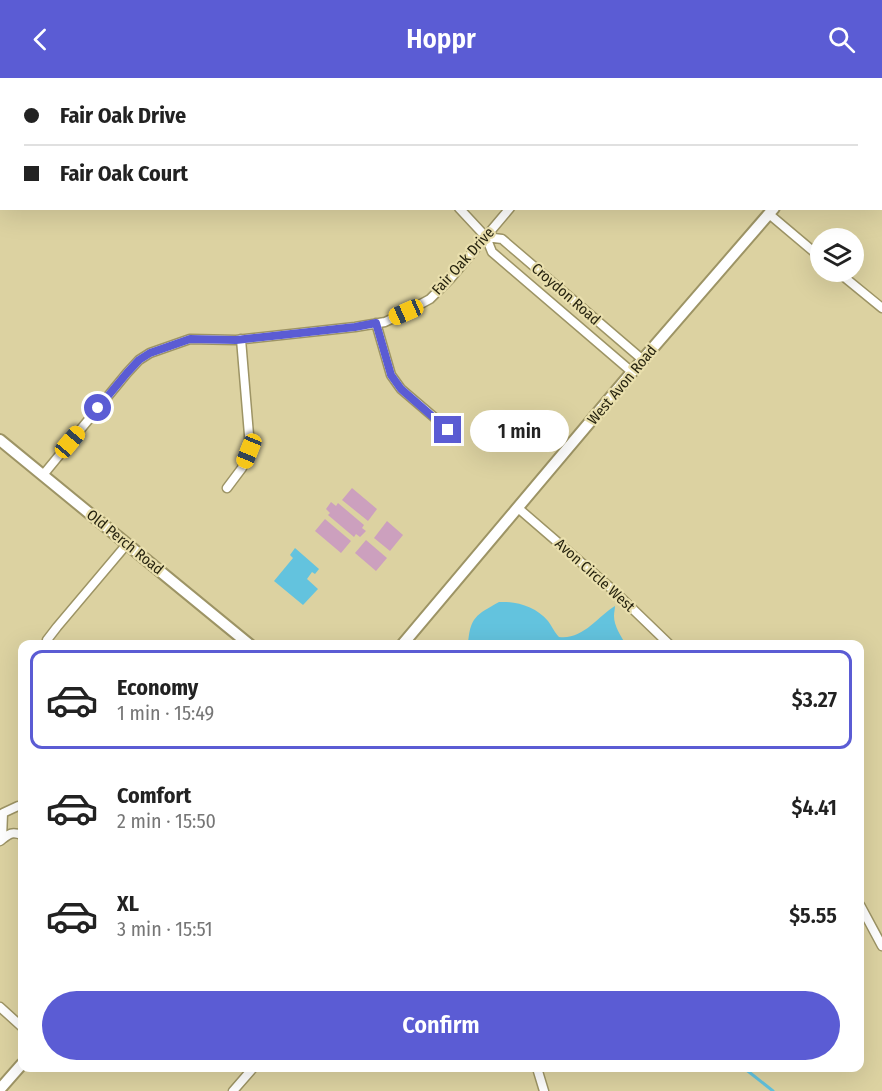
<!DOCTYPE html>
<meta charset="utf-8">
<style>
body{margin:0;font-family:"Fira Sans Condensed",sans-serif;background:#f2f2f2;color:#222;height:100vh;display:flex;flex-direction:column;font-size:22px;white-space:nowrap}
*{box-sizing:border-box;margin:0}
p{font-size:20px;color:#767676}
.icon{flex:none;width:33px;height:33px;fill:none;stroke:currentColor;stroke-width:2;stroke-linecap:round;stroke-linejoin:round}
.map{position:relative;flex:1;overflow:hidden}
.sheet{position:absolute;left:18px;top:562px;width:846px;height:432px;display:flex;flex-direction:column;background:#fff;border-radius:12px;box-shadow:0 6px 24px #0002}
.sheet>*{flex:none}
.guide{position:absolute;left:0px;top:0px;width:882px;height:132px;box-shadow:0 6px 24px #0002;display:grid;align-content:center;height:132px;padding:0 24px;background:#fff}
.fabs{position:absolute;left:810px;top:150px;display:grid;gap:12px}
.fabs a{display:grid;place-items:center;width:54px;height:54px;border-radius:50%;background:#fff;box-shadow:0 6px 24px #0002;font-size:30px}
.end{position:absolute;width:27px;height:27px;margin:-14px;border:8px solid #5b5cd4;background:#fff;box-shadow:0 0 0 3px #fff}
.from{border-radius:50%}
.bubble{position:absolute;height:42px;border-radius:21px;background:#fff;box-shadow:0 6px 24px #0002;font-size:20px;font-weight:600;line-height:42px;text-align:center}
.car{position:absolute;width:18px;height:36px;margin:-18px -9px;border-radius:8px;box-shadow:0 0 4px 2px #0007;background:linear-gradient(#f5c518 24%,#345 0 40%,#f5c518 0 76%,#345 0 86%,#f5c518 0)}
.guide b{display:flex;align-items:center;gap:21px;height:57px;font-size:22px}
.guide b+b{border-top:2px solid #e0e0e0}
.guide i{width:15px;height:15px;background:#222}
ul{padding:10px 0 0;list-style:none}
li{display:flex;align-items:center;gap:18px;height:99px;margin:0 12px 9px;padding:0 12px;border:3px solid transparent;border-radius:12px}
li div{flex:1}
li b{display:block;font-size:22px}
li em{font-style:normal;font-weight:600}
li.active{border-color:#5b5cd4}
li>.icon{width:54px;height:54px;stroke-width:1.5}
.primary-button{display:flex;gap:12px;margin-top:auto;padding:12px 24px}
.primary-button a{flex:1;height:69px;border-radius:36px;background:#5b5cd4;color:#fff;font-size:24px;font-weight:600;line-height:69px;text-align:center}
header{display:flex;justify-content:space-between;align-items:center;height:78px;padding:0 24px;background:#5b5cd4;color:#fff;font-size:27px;font-weight:600}
.map>svg:first-child{display:block}
</style>
<header><svg class="icon" aria-label="back" viewBox="0 0 24 24"><path d="M15 5l-7 7 7 7"/></svg>Hoppr<svg class="icon" aria-label="search" viewBox="0 0 24 24"><circle cx="10" cy="10" r="6"/><path d="M15 15l6 6"/></svg></header>
<div class="map">
<svg width="882" height="1013" viewBox="0 0 882 1013">
<rect width="100%" height="100%" fill="#dcd2a1"/>
<!-- green -->
<path fill="#cca0be" d="M200 0H330L331 1 202 2Z
M352 410 377 431 368 443 342 422Z
M331 424 336 428 338 425 364 447 362 450 366 453 360 459 356 456 354 459 328 437 330 435 326 431Z
M325 441 351 463 341 475 315 453Z
M387 443 403 457 390 473 374 460Z
M366 462 387 480 376 493 355 475Z"/>
<!-- water -->
<path fill="#63c3de" d="M295 470 319 491 315 496 312 494 307 501 318 511 303 527 274 503 293 480 290 477Z
M499 524C517 523 536 529 548 543 552 548 554 554 559 559 583 562 597 539 615 528 615 531 614 534 614 538 614 548 621 558 626 567H468C470 539 476 537 499 524Z"/>
<g fill="none" stroke-linecap="round" stroke-linejoin="round">
<!-- stream -->
<path stroke="#63c3de" stroke-width="3" d="M744 990 773 1013"/>
<!-- minor casing -->
<g stroke="#9d9465" stroke-width="11">
<path id="minor" d="M99 0 101 2
M397 0V2
M560 0 562 2
M621 2 622 0
M459 130 486 159 492 174 632 294
M769 136 820 179
M486 159 502 161 643 282
M838 194 882 230
M376 245 391 297 401 311 449 352
M43 397 127 295 139 282 150 275 190 261 236 262 355 249 385 244 406 234 430 221 451 200 510 130
M227 410 242 390 249 373V357L241 261
M518 430 613 512 670 567
M46 567 47 562 57 549 127 466
M2 761 3 735 18 728 22 730
M0 763C9 756 11 753 22 757
M860 827 882 868
M0 929 22 949
M537 990 544 1013
M233 1013 253 990"/>
</g>
<!-- tertiary casing -->
<g stroke="#9d9465" stroke-width="14">
<path id="tertiary" d="M880 6 882 5
M0 362 250 567
M402 567 632 294 774 130
M0 1011 22 986"/>
</g>
<!-- minor -->
<use href="#minor" stroke="#fff" stroke-width="8"/>
<!-- tertiary -->
<use href="#tertiary" stroke="#fff" stroke-width="10"/>
</g>
<g fill="none" stroke-linecap="round" stroke-linejoin="round">
<!-- route -->
<path stroke="#5b5cd4" stroke-width="8" d="M98 330 127 295 139 282 150 275 190 261 236 262 355 249 376 245 391 297 401 311 448 352"/>
</g>
<g text-anchor="middle" dominant-baseline="central" stroke-width="4.5" stroke-linejoin="round" paint-order="stroke">
<!-- street labels -->
<g font-size="15" fill="#272410" stroke="#e9dfad">
<text transform="translate(463 183) rotate(-48)">Fair Oak Drive</text>
<text transform="translate(566 216) rotate(41)">Croydon Road</text>
<text transform="translate(622 307) rotate(-50)">West Avon Road</text>
<text transform="translate(125 464) rotate(39)">Old Perch Road</text>
<text transform="translate(595 497) rotate(42)">Avon Circle West</text>
</g>
</g>
</svg>
<div class="fabs">
<a><svg class="icon" aria-label="layers" viewBox="0 0 24 24"><path d="M12 4l9 5-9 5-9-5zM3 14l9 5 9-5"/></svg></a>
</div>
<i class="end from" style="left:98px;top:330px"></i>
<i class="end" style="left:448px;top:352px"></i>
<div class="bubble" style="left:470px;top:332px;width:99px">1 min</div>
<i class="car" style="left:406px;top:234px;rotate:246deg"></i>
<i class="car" style="left:70px;top:364px;rotate:40deg"></i>
<i class="car" style="left:249px;top:373px;rotate:202deg"></i>
<div class="guide">
<b><i class="from"></i>Fair Oak Drive</b>
<b><i></i>Fair Oak Court</b>
</div>
<section class="sheet">
<ul>
<li class="active"><svg class="icon" aria-label="car" viewBox="0 0 24 24"><path d="M5 17H2v-5l4-1 3-4h7l3 4 3 1v5h-3M9 17h6M6 11h13"/><circle cx="7" cy="17" r="2"/><circle cx="17" cy="17" r="2"/></svg><div><b>Economy</b><p>1 min · 15:49</p></div><em>$3.27</em></li>
<li><svg class="icon" aria-label="car" viewBox="0 0 24 24"><path d="M5 17H2v-5l4-1 3-4h7l3 4 3 1v5h-3M9 17h6M6 11h13"/><circle cx="7" cy="17" r="2"/><circle cx="17" cy="17" r="2"/></svg><div><b>Comfort</b><p>2 min · 15:50</p></div><em>$4.41</em></li>
<li><svg class="icon" aria-label="car" viewBox="0 0 24 24"><path d="M5 17H2v-5l4-1 3-4h7l3 4 3 1v5h-3M9 17h6M6 11h13"/><circle cx="7" cy="17" r="2"/><circle cx="17" cy="17" r="2"/></svg><div><b>XL</b><p>3 min · 15:51</p></div><em>$5.55</em></li>
</ul>
<div class="primary-button"><a>Confirm</a></div>
</section>
</div>
